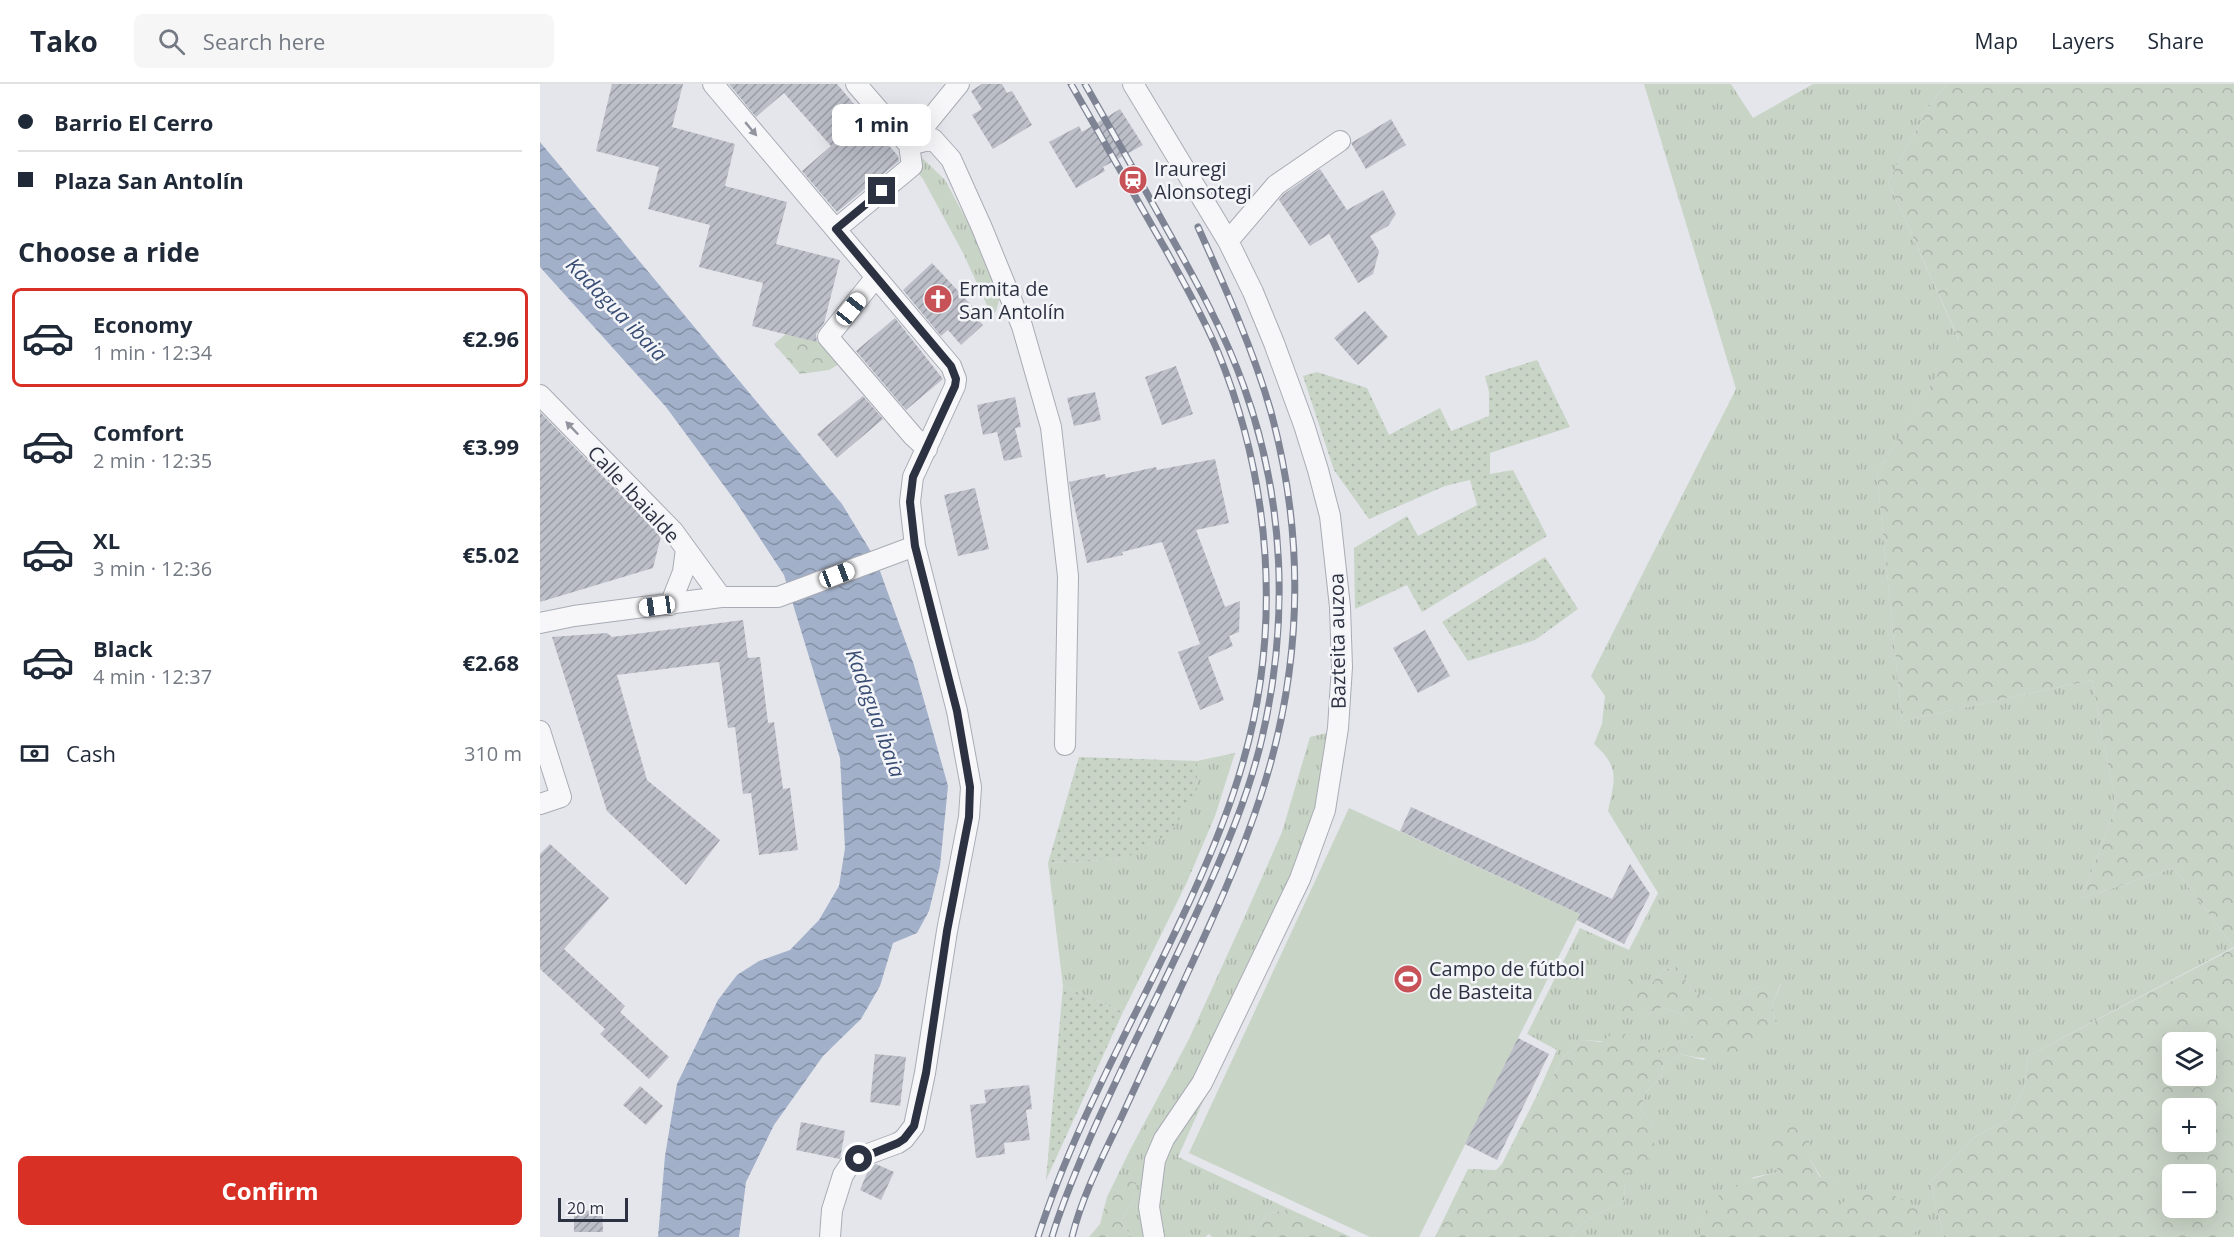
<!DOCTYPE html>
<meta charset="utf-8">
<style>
body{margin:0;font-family:"Open Sans",sans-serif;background:#f6f6f7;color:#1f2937;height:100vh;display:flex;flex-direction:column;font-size:22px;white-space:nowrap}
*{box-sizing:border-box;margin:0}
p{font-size:20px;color:#747a83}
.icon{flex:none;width:33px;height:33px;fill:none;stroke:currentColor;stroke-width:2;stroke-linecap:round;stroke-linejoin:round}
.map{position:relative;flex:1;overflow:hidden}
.drawer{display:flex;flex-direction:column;background:#fff;width:540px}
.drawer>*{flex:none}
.top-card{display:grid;align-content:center;height:132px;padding:0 18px;background:#fff}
.controls{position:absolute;left:1622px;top:948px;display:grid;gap:12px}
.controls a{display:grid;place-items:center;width:54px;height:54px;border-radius:9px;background:#fff;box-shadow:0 6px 24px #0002;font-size:30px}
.scale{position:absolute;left:18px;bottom:15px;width:70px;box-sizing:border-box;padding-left:6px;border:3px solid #2d3243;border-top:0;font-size:16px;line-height:21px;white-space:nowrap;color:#2d3243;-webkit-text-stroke:4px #f4f5f8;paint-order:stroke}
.end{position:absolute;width:27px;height:27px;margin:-14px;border:8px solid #2d3243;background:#fff;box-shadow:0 0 0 3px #fff}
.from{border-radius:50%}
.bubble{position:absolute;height:42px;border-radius:9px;background:#fff;box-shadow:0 6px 24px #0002;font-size:20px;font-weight:700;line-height:42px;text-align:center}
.car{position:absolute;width:18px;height:36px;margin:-18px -9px;border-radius:8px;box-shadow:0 0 4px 2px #0007;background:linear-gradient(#fff 24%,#345 0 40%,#fff 0 76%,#345 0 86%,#fff 0)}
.top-card b{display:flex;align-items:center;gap:21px;height:57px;font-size:22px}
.top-card b+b{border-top:2px solid #e0e1e3}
.top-card i{width:15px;height:15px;background:#1f2937}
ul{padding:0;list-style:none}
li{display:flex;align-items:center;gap:18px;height:99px;margin:0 12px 9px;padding:0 6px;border:3px solid transparent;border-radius:9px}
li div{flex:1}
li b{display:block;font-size:22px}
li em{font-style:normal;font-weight:700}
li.selected{border-color:#d93025}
li>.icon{width:54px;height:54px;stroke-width:1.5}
h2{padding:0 18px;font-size:27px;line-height:72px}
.pay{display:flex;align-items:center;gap:15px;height:66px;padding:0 18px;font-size:22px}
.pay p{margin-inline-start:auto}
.button{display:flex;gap:12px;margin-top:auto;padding:12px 18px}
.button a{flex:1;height:69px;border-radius:9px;background:#d93025;color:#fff;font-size:24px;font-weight:700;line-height:69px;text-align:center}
header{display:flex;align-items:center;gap:36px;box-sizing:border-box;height:84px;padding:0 30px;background:#fff;border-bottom:2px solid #e0e1e3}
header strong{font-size:28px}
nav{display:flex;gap:33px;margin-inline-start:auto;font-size:21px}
.search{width:420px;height:54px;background:#f6f6f7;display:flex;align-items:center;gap:15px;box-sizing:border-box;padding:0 21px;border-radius:9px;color:#747a83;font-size:22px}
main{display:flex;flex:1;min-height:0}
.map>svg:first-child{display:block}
</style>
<header>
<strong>Tako</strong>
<div class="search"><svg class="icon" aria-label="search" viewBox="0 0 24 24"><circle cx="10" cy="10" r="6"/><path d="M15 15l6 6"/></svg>Search here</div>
<nav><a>Map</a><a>Layers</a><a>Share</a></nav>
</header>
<main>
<section class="drawer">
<div class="top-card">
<b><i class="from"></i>Barrio El Cerro</b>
<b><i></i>Plaza San Antolín</b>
</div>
<h2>Choose a ride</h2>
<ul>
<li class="selected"><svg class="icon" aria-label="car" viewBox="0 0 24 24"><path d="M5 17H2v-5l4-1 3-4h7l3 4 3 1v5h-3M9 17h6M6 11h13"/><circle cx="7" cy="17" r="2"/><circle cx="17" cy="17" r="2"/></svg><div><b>Economy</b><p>1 min · 12:34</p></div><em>€2.96</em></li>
<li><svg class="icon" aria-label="car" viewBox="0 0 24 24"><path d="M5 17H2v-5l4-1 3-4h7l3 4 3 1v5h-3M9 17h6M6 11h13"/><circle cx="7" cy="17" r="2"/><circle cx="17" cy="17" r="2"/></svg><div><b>Comfort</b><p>2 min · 12:35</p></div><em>€3.99</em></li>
<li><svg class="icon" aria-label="car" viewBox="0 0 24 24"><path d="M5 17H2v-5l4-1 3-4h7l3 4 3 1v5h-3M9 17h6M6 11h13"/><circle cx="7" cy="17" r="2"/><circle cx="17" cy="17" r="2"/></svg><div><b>XL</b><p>3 min · 12:36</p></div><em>€5.02</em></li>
<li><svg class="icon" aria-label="car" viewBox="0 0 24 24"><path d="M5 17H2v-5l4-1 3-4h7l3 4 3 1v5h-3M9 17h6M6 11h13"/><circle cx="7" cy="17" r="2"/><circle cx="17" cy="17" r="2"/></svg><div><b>Black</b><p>4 min · 12:37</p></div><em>€2.68</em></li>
</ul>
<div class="pay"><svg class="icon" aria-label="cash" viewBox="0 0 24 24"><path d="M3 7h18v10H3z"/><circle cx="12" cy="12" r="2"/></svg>Cash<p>310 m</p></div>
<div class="button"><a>Confirm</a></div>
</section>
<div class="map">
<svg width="1694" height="1153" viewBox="0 0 1694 1153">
<defs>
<pattern id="grass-tufts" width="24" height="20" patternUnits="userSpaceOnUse" patternTransform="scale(1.5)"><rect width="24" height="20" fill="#c8d4c6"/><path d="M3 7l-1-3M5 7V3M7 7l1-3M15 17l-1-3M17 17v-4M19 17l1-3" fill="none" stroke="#acb6ab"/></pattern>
<pattern id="forest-crowns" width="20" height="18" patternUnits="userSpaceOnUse" patternTransform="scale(1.5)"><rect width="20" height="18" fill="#c8d4c6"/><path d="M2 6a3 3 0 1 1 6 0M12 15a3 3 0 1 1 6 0" fill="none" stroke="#acb6ab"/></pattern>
<pattern id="garden-dots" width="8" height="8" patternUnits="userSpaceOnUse" patternTransform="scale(1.5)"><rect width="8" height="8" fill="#c8d4c6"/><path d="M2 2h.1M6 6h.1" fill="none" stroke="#acb6ab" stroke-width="1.8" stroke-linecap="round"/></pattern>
<pattern id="water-waves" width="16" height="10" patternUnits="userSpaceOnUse" patternTransform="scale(1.5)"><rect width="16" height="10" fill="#a2b0c9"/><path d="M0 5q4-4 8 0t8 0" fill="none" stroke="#8490a5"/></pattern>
<pattern id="building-hatch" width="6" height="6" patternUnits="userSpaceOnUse" patternTransform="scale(1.5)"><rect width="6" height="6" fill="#bcbfc8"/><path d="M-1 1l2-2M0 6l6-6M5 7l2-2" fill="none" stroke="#999ca4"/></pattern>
</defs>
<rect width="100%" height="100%" fill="#e4e6eb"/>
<!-- grass -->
<path fill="url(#grass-tufts)" d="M1104 0H1191L1213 34 1273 0H1408L1393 16 1348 98 1419 256 1337 390 1362 637 1552 596 1576 722 1542 814 1634 784 1694 863 1488 972 1484 1005 1469 1035 1434 1053 1390 1098 1404 1153H1369L1382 1142 1298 1123 1286 1111 1300 1095 1281 1093 1269 1074V1042L1239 1088 1214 1093 1162 1134 1160 1153H1030C1044 1134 1062 1127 1084 1119L1085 1102 1081 1090 1114 1042 1100 1025 1106 1008 1121 993 1123 982 1141 970 1163 976 1236 941 1232 921 1241 900 1217 903 1198 916H1172L1153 907 1137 883 1123 886 1109 903 1101 934 1122 923 1143 931 1158 950 1133 960 1114 973 1102 960 1044 956 1023 973 1007 1004 996 1013 1017 966 987 950 1040 844 1089 866 1118 809 1068 727C1075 695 1080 683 1054 660L1062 640 1065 612 1051 592 1196 305Z
M369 61 405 96 435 152 460 213 456 227 452 232 423 169 383 95 372 82Z
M791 648 805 670 795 724 638 1073 749 1125 728 1130 710 1153H672L669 1150 665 1153H591L581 1137 596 1112 567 1113 590 1066 649 955 705 832 742 748 770 653Z
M695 669 675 732 647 798 583 928 523 902 508 779 584 775 657 709V677Z"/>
<!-- forest -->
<path fill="url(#forest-crowns)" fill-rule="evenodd" d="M1408 0H1694V863L1634 784 1542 814 1576 722 1552 596 1362 637 1337 390 1419 255 1348 98 1393 16Z
M246 250 287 260 301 279 289 286 260 290 234 260Z
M1694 864V1153H1404L1390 1098 1434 1053 1469 1035 1484 1005 1488 972ZM1632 958H1665V992H1632ZM1632 1024H1665V1058H1632ZM1632 1090H1665V1124H1632Z
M1137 883 1153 907 1172 916H1198L1217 903 1241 899 1232 921 1236 941C1211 976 1180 980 1141 970L1123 982 1121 993 1106 1008 1100 1025 1114 1042V1068L1101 1086 1082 1090 1085 1102 1084 1119C1062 1127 1044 1134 1030 1153H895L928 1085 956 1086 962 1080 996 1013 1007 1004 1023 973 1044 956 1061 958 1078 946 1102 960 1114 972 1133 960 1157 950 1143 931 1122 923 1101 934 1082 930 1075 919 1089 895 1109 903 1123 886Z
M1245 1039 1269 1042V1074L1280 1093 1301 1094 1287 1111 1298 1122 1318 1108 1353 1111 1379 1124 1382 1142 1369 1153H1160C1160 1147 1160 1140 1162 1134 1174 1104 1211 1094 1239 1088L1223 1055Z
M584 1095 596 1099V1112L581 1137 591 1153H549L560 1140 567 1113Z
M749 1125 811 1153H710L728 1130Z"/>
<!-- garden -->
<path fill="url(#garden-dots)" d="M997 276 1030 343 950 369V390L973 386 1007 452 882 528 867 501 815 525 814 464 867 432 878 452 937 421 930 396 905 402 829 435 794 386 763 292 777 288 827 304 849 351 900 324 911 347 949 332V308L945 292Z
M1005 473 1038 525 995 556 928 577 902 538Z
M539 673 657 677V709L630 749 584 775 508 779Z
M523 902 583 928 506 1096Z"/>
<!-- pitch -->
<path fill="#c8d4c6" d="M809 724 1040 830 879 1153H830L649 1069Z"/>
<!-- water -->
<path fill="url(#water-waves)" d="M0 58 302 420 336 476 374 581 408 702 400 782 389 827 377 849 353 859 340 902 321 935 283 972 234 1041 206 1098 199 1153H118L125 1072 137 1000 178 916 197 891 219 877 250 866 279 836 299 802 305 764 300 674 244 491 196 418 126 323 0 183Z"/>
<!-- building -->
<path fill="url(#building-hatch)" d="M72 0H143L132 43 195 60 185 102 247 118 236 160 300 176 284 239 276 250 277 258 212 242 223 199 159 183 170 141 108 125 119 83 56 67Z
M189 0H297L358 72 359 77 297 128 262 87 291 62 244 9 216 33Z
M442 0H462L467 9 472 7 492 41 453 65 432 31 442 25 431 7Z
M580 25 603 61 563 83 565 87 536 104 509 58 539 42 542 48Z
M851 35 866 61 826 85 811 59Z
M780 85 807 126 843 106 856 130 848 142 830 152 839 167 833 190 818 199 789 150 770 162 739 116 744 110Z
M392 179 433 223 430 226 443 241 421 261 408 246 401 252 363 206Z
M825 227 848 253 818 281 794 254Z
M355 234 403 295 366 326 316 267Z
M636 282 653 330 622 341 605 293Z
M555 308 561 336 534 342 527 314Z
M323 312 343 335 297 374 277 350Z
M475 313 481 343 475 344 482 373 464 377 457 348 443 351 437 321Z
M0 328 121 452 113 484 0 518Z
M675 375 689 439 656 446 685 523 700 517 699 548 689 552 693 562 668 573 684 616 660 626 638 568 660 560 622 458 582 468 583 471 547 479 529 398 565 390 566 394 616 383 617 386Z
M435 404 449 465 418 472 404 411Z
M203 536 208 574 220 573 228 639 234 638 243 705 250 704 258 766 219 771 211 709 203 710 195 643 188 644 179 578 77 591 107 696 180 756 146 801 67 727 12 553 67 549 72 553Z
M885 546 910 592 878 609 853 564Z
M871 723 1072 815 1090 780 1110 810 1084 860 1037 836 1040 830 860 747Z
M10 760 69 814 24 865 85 922 80 928 129 973 109 995 60 950 65 945 0 885V770Z
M978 954 1009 970 957 1076 925 1060Z
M335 970 366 973 360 1022 330 1018Z
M489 1001 492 1025 486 1026 490 1056 464 1059 465 1070 436 1074 430 1021 446 1019 444 1006Z
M100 1002 123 1022 106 1041 83 1021Z
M261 1038 305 1047 300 1075 256 1066Z
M336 1080 354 1088 341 1116 320 1106 329 1084Z
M62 1126 63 1148H34V1127Z"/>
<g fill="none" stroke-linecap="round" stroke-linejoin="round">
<!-- street casing -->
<g stroke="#a9acb5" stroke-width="22">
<path id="street" d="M173 0 411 282 416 295 415 302 373 393 370 418 375 462 417 627 431 703 429 733 407 847 385 989 374 1042 364 1055 358 1059 331 1069 309 1082 303 1091 292 1126 290 1153
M316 0 369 61
M593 0 688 157 713 208 734 259 764 341 778 386 790 432 800 523 802 583 798 644 785 726 760 795 662 999 624 1055 615 1076 609 1123 614 1153
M369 61 393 55 411 75 442 144 482 242 511 343 528 492 525 661
M369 61 419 0
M296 145 372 82 369 61
M688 157 736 101 800 57
M336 193 288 253 373 352 387 365
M0 311 133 447 181 513
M130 521 143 488 146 465
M0 539 34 532 181 513H238L375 462
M0 647 21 713 0 720"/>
</g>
<!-- street -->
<use href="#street" stroke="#f7f7f9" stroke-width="20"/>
<!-- rail casing -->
<g stroke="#7e8494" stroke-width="7">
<path id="rail" d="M498 1153C536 1034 601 925 652 812 672 768 690 724 703 678 742 543 731 398 678 268 664 234 645 201 627 168 595 112 563 56 531 0
M512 1153C522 1119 536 1087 550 1054 585 974 626 897 662 817 686 764 709 710 722 654 749 538 745 416 704 303 685 249 656 197 628 147 601 98 573 49 545 0
M532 1153C542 1112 563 1072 581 1034 600 993 618 953 637 912 667 847 698 782 720 714 762 587 766 457 731 328 713 265 685 203 658 143"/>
</g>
<!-- rail -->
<use href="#rail" stroke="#f4f5f8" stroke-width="4.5" stroke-dasharray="14" stroke-linecap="butt"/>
</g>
<!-- one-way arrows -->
<defs><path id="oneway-solid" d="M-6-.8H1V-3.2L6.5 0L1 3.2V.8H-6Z" transform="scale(1.5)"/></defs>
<g fill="#92949e">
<use href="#oneway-solid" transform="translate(211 45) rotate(50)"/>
<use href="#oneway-solid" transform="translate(32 344) rotate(-134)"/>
</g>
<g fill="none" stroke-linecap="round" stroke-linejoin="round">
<!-- route -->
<path stroke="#2d3243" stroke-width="8" d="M319 1075 358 1059 364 1055 374 1042 386 989 407 847 429 733 430 703 417 627 375 462 370 418 373 393 415 302 416 295 411 282 296 145 342 107"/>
</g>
<!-- icons -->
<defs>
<g id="station-disc" transform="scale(1.5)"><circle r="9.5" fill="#c75257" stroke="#f4f5f8"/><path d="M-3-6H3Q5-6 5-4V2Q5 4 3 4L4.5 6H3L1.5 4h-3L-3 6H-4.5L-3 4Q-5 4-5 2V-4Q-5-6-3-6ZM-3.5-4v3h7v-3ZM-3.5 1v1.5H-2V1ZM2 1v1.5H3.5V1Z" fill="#fff"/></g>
<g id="church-disc" transform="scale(1.5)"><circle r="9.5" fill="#c75257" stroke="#f4f5f8"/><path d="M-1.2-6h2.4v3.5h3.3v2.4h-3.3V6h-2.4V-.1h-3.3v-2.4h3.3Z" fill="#fff"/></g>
<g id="stadium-disc" transform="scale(1.5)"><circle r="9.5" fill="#c75257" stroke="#f4f5f8"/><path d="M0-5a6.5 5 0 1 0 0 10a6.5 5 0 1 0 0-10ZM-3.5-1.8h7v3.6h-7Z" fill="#fff"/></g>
</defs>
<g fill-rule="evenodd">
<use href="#station-disc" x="593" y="96"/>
<use href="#church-disc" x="398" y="215"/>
<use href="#stadium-disc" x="868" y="895"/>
</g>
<g text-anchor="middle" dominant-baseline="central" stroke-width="5" stroke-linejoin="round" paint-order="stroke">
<!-- poi labels -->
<g font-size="20" fill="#2d3243" stroke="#f4f5f8" text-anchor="start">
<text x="614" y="84">Irauregi<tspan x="614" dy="23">Alonsotegi</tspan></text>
<text x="419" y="204">Ermita de<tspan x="419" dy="23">San Antolín</tspan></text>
<text x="889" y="884">Campo de fútbol<tspan x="889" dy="23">de Basteita</tspan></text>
</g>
<!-- street labels -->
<g font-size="20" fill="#2d3243" stroke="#f4f5f8">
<text transform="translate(94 410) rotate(47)">Calle Ibaialde</text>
<text transform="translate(797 557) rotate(-91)">Bazteita auzoa</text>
</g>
<!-- water labels -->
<g font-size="21" font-style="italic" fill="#394d74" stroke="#f4f5f8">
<text transform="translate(77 225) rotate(46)">Kadagua ibaia</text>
<text transform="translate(336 629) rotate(70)">Kadagua ibaia</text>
</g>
</g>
</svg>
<div class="controls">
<a><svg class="icon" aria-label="layers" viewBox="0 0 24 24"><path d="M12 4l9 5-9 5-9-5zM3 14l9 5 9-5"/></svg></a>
<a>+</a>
<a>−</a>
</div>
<div class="scale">20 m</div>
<i class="end from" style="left:319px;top:1075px"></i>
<i class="end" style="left:342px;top:107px"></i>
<div class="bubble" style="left:292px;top:20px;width:99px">1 min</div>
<i class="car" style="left:311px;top:225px;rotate:39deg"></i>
<i class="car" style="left:297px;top:491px;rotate:69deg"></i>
<i class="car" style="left:117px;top:522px;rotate:262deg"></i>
</div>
</main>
